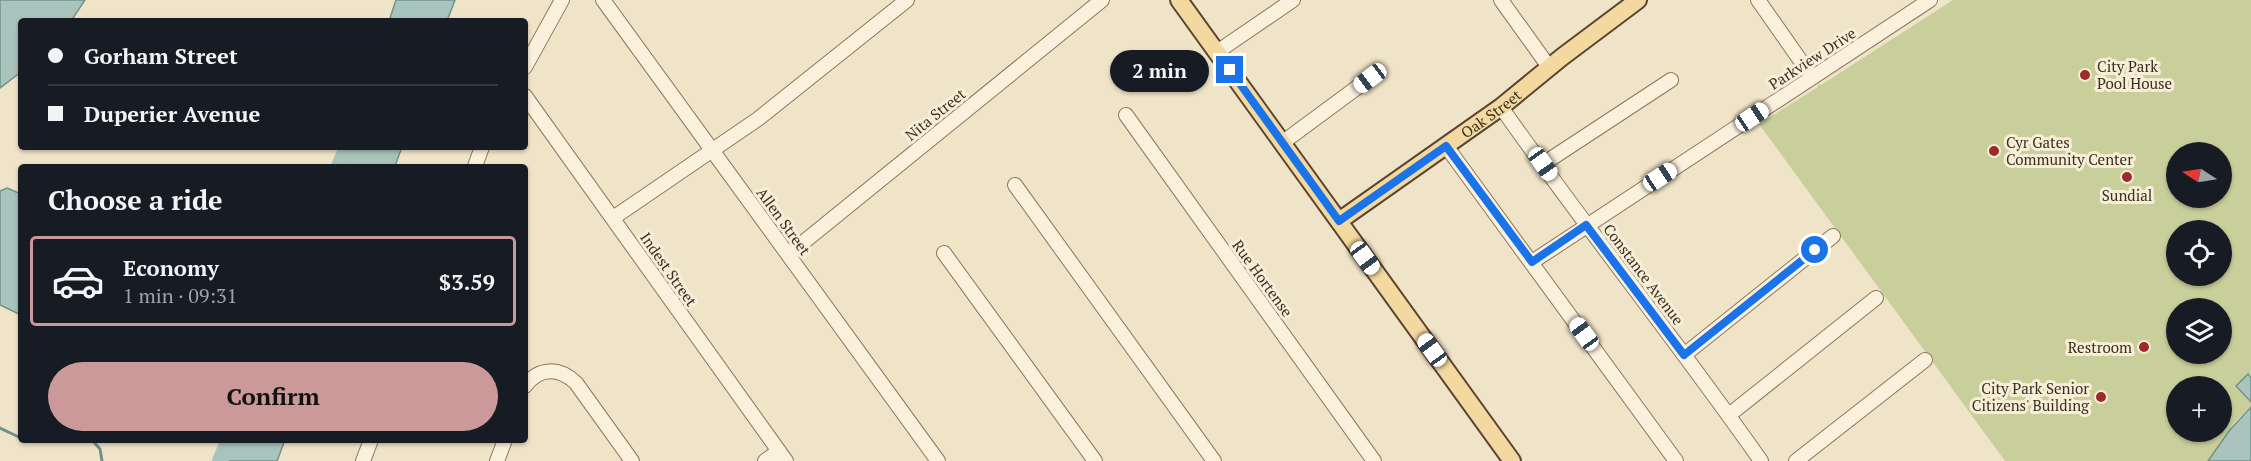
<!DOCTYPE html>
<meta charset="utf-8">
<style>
body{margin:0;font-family:"PT Serif",serif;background:#20242c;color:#f1f3f6;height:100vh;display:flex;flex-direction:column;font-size:22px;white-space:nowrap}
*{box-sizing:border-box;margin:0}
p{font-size:20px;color:#9ea1a6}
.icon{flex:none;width:33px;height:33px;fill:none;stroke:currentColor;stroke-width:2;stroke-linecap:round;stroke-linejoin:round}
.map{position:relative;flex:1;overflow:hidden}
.sheet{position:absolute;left:18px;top:164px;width:510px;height:279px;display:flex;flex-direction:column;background:#171b24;border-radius:6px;box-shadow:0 2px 4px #0004}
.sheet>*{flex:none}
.hud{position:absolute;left:18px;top:18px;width:510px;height:132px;border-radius:6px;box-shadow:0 2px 4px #0004;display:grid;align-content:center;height:132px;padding:0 30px;background:#171b24}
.needle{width:39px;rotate:282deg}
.buttons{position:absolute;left:2166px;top:142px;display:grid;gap:12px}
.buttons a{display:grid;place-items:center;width:66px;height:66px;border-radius:50%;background:#171b24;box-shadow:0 2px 4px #0004;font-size:30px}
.end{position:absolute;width:27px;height:27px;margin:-14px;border:8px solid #1a73e8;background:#fff;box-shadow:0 0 0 3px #fff}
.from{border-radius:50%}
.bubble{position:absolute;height:42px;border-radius:21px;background:#171b24;box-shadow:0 2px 4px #0004;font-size:20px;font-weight:700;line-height:42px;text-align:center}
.car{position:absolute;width:18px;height:36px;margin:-18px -9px;border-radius:8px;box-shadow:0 0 4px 2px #0007;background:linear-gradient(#fff 24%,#345 0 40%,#fff 0 76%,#345 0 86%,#fff 0)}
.hud b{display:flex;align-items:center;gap:21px;height:57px;font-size:22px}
.hud b+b{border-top:2px solid #363941}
.hud i{width:15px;height:15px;background:#f1f3f6}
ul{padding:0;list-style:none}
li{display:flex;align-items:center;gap:18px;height:90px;margin:0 12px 9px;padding:0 18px;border:3px solid transparent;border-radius:6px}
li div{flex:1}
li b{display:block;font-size:22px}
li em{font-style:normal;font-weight:700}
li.selected{border-color:#cc999b}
li>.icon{width:54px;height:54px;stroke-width:1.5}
h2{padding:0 30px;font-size:27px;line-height:72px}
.action{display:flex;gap:12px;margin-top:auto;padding:12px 30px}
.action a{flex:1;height:69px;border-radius:36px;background:#cc999b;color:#111;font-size:24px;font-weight:700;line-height:69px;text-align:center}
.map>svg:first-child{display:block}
</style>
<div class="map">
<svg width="2251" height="461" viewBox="0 0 2251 461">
<rect width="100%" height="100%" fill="#f0e4c8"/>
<!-- green -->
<path fill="#c9cf9b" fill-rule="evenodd" d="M1953 0H2251V406L2235 422 2208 461H2005L1759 124 1818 87V84L1821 85ZM2176 153H2222V198H2176ZM2176 231H2222V276H2176ZM2176 309H2222V354H2176ZM2176 387H2222V432H2176Z"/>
<!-- water -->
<path fill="#a9c4bc" stroke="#6f938a" stroke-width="1.5" d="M0 0H85L71 21H21V72L0 88Z
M396 0H455L447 21H389Z
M345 147H402L395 166H339Z
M7 188 21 194V315L0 305V191Z
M2248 374 2251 378V402L2236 386Z
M2251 407V461H2208L2229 431Z
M233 440H285L277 461H225Z"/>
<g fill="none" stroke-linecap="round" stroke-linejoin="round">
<!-- stream -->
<path stroke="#6f938a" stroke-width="3" d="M0 428 21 438
M32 440H38
M92 440 100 449 102 461"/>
<!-- river -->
<path stroke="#a9c4bc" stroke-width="16" d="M339 166 347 147
M220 461 229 440"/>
<!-- minor casing -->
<g stroke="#8d765c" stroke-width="16">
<path id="minor" d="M603 0 938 461
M1501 0 1549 67
M1758 0 1812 77
M1217 52 1293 0
M525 67 562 0
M525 96 786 461
M1501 107C1585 227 1677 341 1761 461
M1126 115 1374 461
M1282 143 1370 78
M1446 146 1676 461
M1543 164 1671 80
M475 166 482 147
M1015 185 1214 461
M613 218 758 119 907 0
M944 253 1095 461
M789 254 1102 0
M1532 262 1930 0
M1684 355 1833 236
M525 386C539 367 559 367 576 383L632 461
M1729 415 1876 298
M363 461 371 440
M497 461 505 440
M765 461 779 451
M1796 461 1925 360"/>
</g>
<!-- major casing -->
<g stroke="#5b4430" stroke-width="20">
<g id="major">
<path d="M1179 0 1512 461"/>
<path id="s1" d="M1339 221 1501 107 1562 57 1638 0"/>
</g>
</g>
<!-- minor -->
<use href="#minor" stroke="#faf1dc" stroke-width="14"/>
<!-- major -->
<use href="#major" stroke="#f3d9a0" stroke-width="16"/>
</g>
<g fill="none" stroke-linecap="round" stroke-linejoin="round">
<!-- route -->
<path stroke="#1a73e8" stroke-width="8" d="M1230 70 1339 221 1446 146 1532 262 1586 225 1684 355 1815 250"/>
</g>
<!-- markers -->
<g fill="#9e2a2b" stroke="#f7eed8" stroke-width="2">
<circle cx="2085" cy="75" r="6"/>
<circle cx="1994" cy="151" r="6"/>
<circle cx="2127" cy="177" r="6"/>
<circle cx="2144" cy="347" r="6"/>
<circle cx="2101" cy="397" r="6"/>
</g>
<g text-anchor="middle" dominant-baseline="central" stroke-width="6" stroke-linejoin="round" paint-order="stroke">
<!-- street labels -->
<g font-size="15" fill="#3d2e20" stroke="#f7eed8">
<text transform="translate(1812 58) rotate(-33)">Parkview Drive</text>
<text stroke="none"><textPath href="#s1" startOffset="186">Oak Street</textPath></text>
<text transform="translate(935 114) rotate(-39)">Nita Street</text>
<text transform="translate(784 221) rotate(54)">Allen Street</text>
<text transform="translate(669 269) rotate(55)">Indest Street</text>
<text transform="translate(1644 274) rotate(53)">Constance Avenue</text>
<text transform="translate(1263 278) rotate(54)">Rue Hortense</text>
</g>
<!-- poi labels -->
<g font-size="15" fill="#3d2e20" stroke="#f7eed8" text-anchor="start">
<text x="2097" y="66">City Park<tspan x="2097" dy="17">Pool House</tspan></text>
<text x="2006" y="142">Cyr Gates<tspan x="2006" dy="17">Community Center</tspan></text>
<text x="2127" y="195" text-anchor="middle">Sundial</text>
<text x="2132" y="347" text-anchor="end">Restroom</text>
<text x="2089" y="388" text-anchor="end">City Park Senior<tspan x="2089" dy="17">Citizens' Building</tspan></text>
</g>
</g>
</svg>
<div class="buttons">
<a><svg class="needle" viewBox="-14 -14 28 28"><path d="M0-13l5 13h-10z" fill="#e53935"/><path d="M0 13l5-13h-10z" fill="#9ea1a6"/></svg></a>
<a><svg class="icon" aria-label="locate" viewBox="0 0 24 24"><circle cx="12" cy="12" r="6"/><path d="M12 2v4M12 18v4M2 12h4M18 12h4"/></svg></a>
<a><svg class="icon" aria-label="layers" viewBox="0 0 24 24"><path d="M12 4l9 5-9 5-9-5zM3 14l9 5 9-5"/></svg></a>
<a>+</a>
</div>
<i class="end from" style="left:1815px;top:250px"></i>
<i class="end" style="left:1230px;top:70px"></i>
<div class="bubble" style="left:1110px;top:50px;width:99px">2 min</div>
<i class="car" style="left:1370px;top:78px;rotate:233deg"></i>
<i class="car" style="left:1752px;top:117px;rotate:56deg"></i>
<i class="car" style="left:1543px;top:164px;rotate:145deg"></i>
<i class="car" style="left:1660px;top:177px;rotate:57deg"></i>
<i class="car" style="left:1365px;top:258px;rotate:144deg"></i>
<i class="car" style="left:1584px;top:334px;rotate:324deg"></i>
<i class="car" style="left:1432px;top:350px;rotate:324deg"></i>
<div class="hud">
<b><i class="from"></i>Gorham Street</b>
<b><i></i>Duperier Avenue</b>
</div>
<section class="sheet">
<h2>Choose a ride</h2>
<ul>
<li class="selected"><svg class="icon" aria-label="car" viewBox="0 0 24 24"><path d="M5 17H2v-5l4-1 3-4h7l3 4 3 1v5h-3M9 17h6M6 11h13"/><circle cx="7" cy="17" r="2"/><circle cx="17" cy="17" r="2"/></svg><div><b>Economy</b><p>1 min · 09:31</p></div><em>$3.59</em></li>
</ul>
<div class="action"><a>Confirm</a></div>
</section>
</div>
